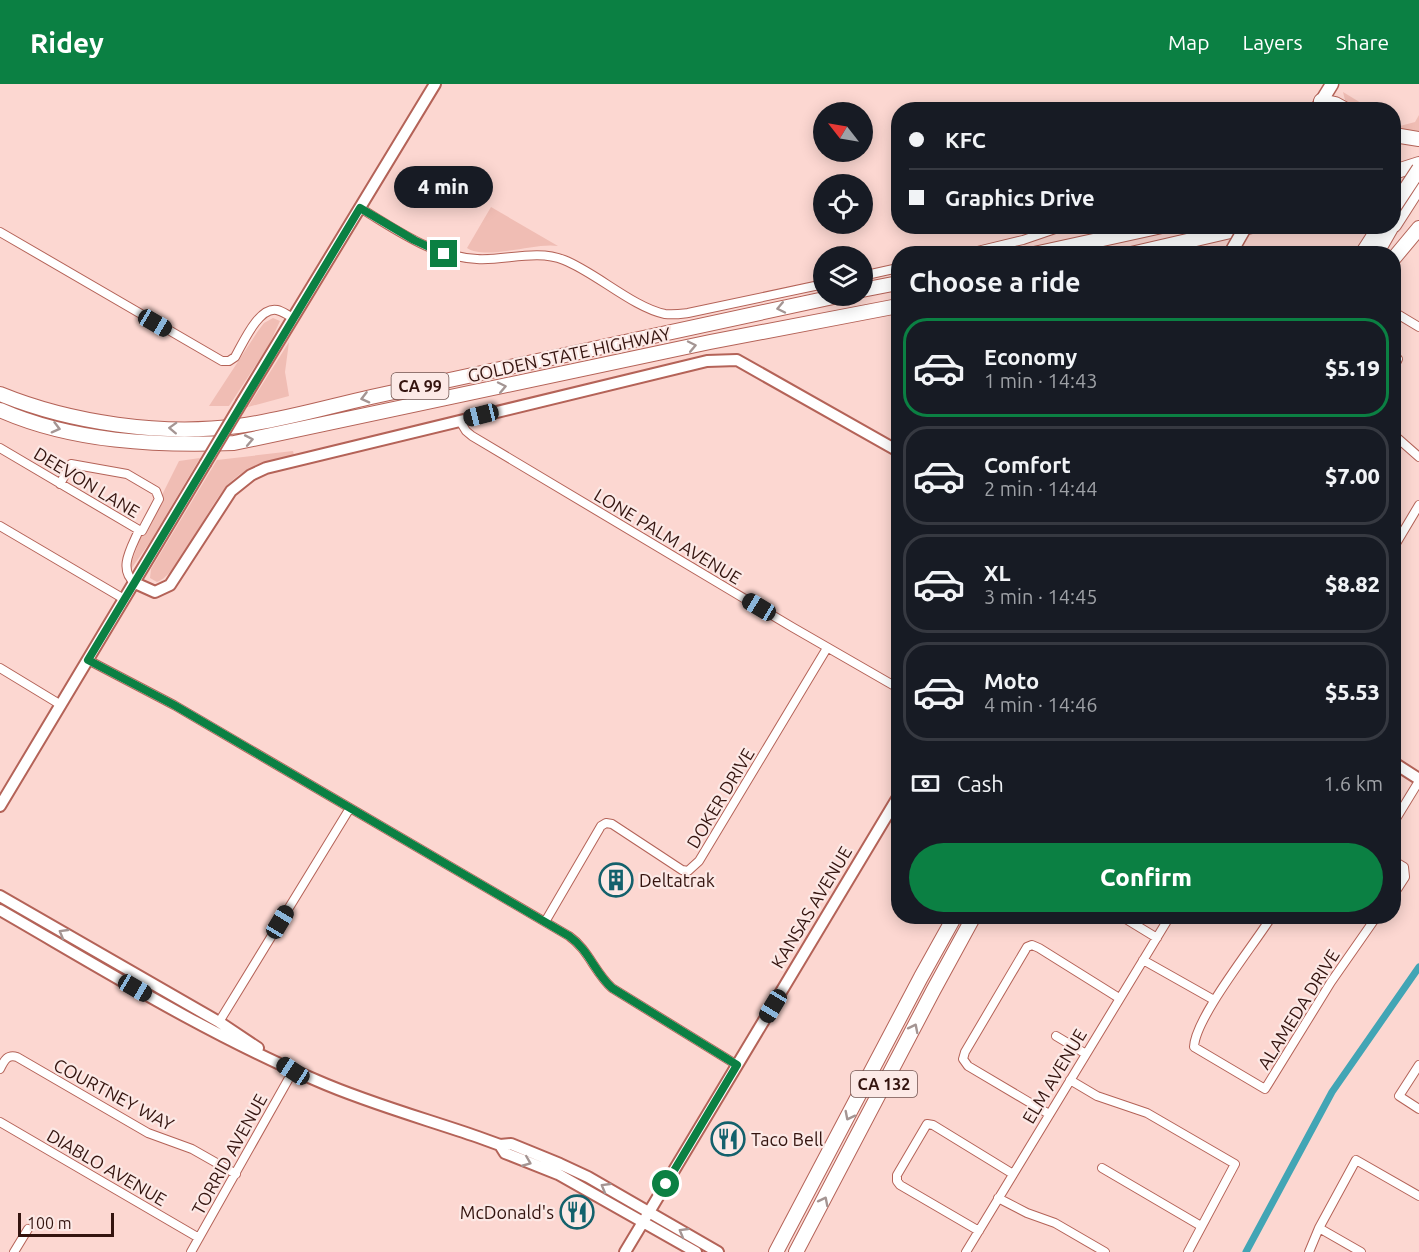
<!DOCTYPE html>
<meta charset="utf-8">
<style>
body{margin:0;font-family:Ubuntu,sans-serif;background:#242831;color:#f1f3f6;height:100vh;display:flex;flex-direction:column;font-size:22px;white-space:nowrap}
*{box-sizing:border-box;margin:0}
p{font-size:20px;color:#9ea1a6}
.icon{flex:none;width:33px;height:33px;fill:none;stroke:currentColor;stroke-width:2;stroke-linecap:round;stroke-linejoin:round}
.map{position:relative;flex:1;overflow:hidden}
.details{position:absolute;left:891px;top:162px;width:510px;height:678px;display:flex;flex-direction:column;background:#171b24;border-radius:24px;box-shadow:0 3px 15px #0003}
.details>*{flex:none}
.top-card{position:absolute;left:891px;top:18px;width:510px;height:132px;border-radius:24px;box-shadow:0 3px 15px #0003;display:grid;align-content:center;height:132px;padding:0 18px;background:#171b24}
.needle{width:39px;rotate:301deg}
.controls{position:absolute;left:813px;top:18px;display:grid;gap:12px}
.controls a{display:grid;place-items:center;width:60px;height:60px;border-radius:50%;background:#171b24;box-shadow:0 3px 15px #0003;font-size:30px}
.scale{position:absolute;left:18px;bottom:15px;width:96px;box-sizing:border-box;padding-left:6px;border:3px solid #34140f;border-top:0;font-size:16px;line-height:21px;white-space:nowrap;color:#34140f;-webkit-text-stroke:4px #fce9e6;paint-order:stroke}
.end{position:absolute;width:27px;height:27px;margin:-14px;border:8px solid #0b8043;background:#fff;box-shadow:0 0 0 3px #fff}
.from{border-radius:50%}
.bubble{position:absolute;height:42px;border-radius:21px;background:#171b24;box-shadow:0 3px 15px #0003;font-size:20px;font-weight:800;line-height:42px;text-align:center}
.car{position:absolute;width:18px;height:36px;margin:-18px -9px;border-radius:8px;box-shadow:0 0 4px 2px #0007;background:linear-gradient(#222 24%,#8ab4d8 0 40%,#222 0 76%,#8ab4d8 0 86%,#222 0)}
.top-card b{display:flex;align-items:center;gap:21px;height:57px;font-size:22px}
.top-card b+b{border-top:2px solid #363941}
.top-card i{width:15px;height:15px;background:#f1f3f6}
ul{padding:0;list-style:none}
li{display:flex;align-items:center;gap:18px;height:99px;margin:0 12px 9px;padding:0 6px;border:3px solid #363941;border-radius:24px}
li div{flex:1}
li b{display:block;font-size:22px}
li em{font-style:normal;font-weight:800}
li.selected{border-color:#0b8043}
li>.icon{width:54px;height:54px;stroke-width:1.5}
h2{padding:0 18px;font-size:27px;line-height:72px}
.pay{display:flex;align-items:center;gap:15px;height:66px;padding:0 18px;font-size:22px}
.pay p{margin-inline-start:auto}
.cta{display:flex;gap:12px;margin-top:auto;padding:12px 18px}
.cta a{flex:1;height:69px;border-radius:36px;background:#0b8043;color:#fff;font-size:24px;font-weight:800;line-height:69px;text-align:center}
header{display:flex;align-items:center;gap:36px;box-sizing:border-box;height:84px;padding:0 30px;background:#0b8043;color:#fff}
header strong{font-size:28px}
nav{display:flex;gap:33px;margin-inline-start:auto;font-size:21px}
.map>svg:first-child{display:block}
</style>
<header>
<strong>Ridey</strong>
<nav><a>Map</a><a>Layers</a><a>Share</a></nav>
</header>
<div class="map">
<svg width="1419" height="1168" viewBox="0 0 1419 1168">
<rect width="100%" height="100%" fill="#fcd7d1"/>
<!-- green -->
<path fill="#f0bdb4" d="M1343 8 1371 25H1355L1343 18 1345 16Z
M1419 31V51L1394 45V39L1400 42 1415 38Z
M491 123 558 162C534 158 487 177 467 164Z
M273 234 280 237 269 261 229 322H209L258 247 264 239Z
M289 258 285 288 289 312 248 323Z
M293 367 294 371C273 376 250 381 234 395 209 415 181 490 157 498L150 494 151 485 217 376Z
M200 374 150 458 131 485H129L140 455 179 377Z"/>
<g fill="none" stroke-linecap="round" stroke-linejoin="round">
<!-- canal -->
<path stroke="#42a5b5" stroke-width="7" d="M1246 1168 1332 1008 1419 883"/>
<!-- street casing -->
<g stroke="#b46358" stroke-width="10">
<path id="street" d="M360 124C397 146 433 173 477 175 504 177 537 165 564 176 595 188 634 224 665 230 673 231 680 230 688 229L824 200
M0 148 222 277H229L235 273C243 259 259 222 277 226 282 227 289 232 294 234
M965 170 1023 156 1064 142
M862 192 898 184
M1394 228 1419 243
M1394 283 1398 275
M460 337 466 347 472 352 792 543 898 604
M1394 351 1419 373
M0 364 139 446 142 447 159 415 156 407 127 390 71 380 60 400
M0 442 124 515
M1394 463 1419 421
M135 499C117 485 132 463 139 446
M88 576 174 621 569 852C588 865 595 889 612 904L737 981
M0 584 61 621
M1394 738 1419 697
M1394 777 1404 783 1405 793 1394 810
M1121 832 1157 854
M1272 832C1254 861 1195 934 1194 963L1265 1005 1331 898 1377 832
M545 838 601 742 606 739 612 740 682 786 688 787 699 777 827 564
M1143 876 1214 916
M219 938 350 724
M1056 952 1086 970
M1419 981 1399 1012 1419 1025
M0 985C4 977 7 970 17 973L148 1049 192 1065 236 1090
M1070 996 1097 1012 1147 1029 1235 1080 1188 1168
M1049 1030 968 982 963 975 965 968 1027 863 1032 861 1039 864 1119 914
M0 1038 199 1154
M1102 1084 1201 1142
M998 1114 1027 1129 1055 1139 1105 1168
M1319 1144 1361 1168
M979 1147 900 1101 897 1097V1091L927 1040 933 1041 1013 1090
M14 1168 28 1145
M191 1168 293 987
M966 1168 1170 832
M1309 1168 1319 1144 1356 1076 1419 1112"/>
</g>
<!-- secondary casing -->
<g stroke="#b46358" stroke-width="14">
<path id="secondary" d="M242 318 435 0
M135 499 155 508 170 501 231 407 251 391 266 384 707 277 737 276 898 367
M1394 679 1419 695
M0 722 205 380
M0 812 219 938 258 964
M0 826C104 886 207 950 318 997 368 1019 426 1035 478 1053L500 1061 511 1060 560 1080 588 1093 718 1168
M500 1061 505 1069 558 1090 696 1168
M625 1168 898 713"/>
</g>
<!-- primary casing -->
<g stroke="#b46358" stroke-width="15">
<path id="primary" d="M1316 26 1332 0"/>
</g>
<!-- highway casing -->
<g stroke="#b46358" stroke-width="16">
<path id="highway" d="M1321 17 1335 20 1346 26
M1394 51 1419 55
M1394 88 1419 80
M1394 141 1419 102
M1034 170 1162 142
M1131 170 1252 142
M1362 170 1380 142
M1376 170 1392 142
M1394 174 1419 144
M862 206 898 199
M0 310C71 339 162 352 238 342 283 336 327 323 371 313L838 212
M0 326C72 358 157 362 234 359L710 258 898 222
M776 1168 921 893 955 832
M796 1168 933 907 974 832"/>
</g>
<!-- street -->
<use href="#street" stroke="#fff" stroke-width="8"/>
<!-- secondary -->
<use href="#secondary" stroke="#fff" stroke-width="10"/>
<!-- primary -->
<use href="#primary" stroke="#fff" stroke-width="12"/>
<!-- highway -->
<use href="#highway" stroke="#fff" stroke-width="14"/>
<!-- secondary-bridge casing -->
<g stroke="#b46358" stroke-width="14" stroke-linecap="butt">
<path id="secondary-bridge" d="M205 380 242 318"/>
</g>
<!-- primary-bridge casing -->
<g stroke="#b46358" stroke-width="15" stroke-linecap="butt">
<path id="primary-bridge" d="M1230 170 1246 142"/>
</g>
<!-- highway-bridge casing -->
<g stroke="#b46358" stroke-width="16" stroke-linecap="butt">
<path id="highway-bridge" d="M1394 123 1419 85"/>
</g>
<!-- secondary-bridge -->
<use href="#secondary-bridge" stroke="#fff" stroke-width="10"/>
<!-- primary-bridge -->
<use href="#primary-bridge" stroke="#fff" stroke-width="12"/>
<!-- highway-bridge -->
<use href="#highway-bridge" stroke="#fff" stroke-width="14"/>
</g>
<!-- one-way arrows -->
<defs><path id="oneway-chevron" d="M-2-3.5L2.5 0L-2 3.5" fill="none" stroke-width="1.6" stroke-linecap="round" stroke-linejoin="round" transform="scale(1.5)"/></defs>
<g stroke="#a49593">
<use href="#oneway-chevron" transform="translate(781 224) rotate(168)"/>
<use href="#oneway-chevron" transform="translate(692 262) rotate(-12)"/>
<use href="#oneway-chevron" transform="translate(502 303) rotate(-12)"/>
<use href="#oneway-chevron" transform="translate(365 314) rotate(166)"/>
<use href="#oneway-chevron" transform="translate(56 344) rotate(15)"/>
<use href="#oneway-chevron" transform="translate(173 344) rotate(-178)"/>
<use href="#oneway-chevron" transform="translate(249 356) rotate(-11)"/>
<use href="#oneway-chevron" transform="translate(63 849) rotate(-150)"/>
<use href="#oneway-chevron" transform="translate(914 944) rotate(-63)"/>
<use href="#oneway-chevron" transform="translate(849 1032) rotate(117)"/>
<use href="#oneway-chevron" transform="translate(527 1078) rotate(22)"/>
<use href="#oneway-chevron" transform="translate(605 1103) rotate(-150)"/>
<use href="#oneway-chevron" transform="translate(824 1117) rotate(-63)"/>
<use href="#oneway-chevron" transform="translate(683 1148) rotate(-150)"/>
</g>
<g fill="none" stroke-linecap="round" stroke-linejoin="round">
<!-- route -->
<path stroke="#0b8043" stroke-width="8" d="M444 170 414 156 360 124 88 576 174 621 569 852C589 866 595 889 612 904L737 981 666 1100"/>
</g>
<!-- icons -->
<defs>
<g id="building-ring" transform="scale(1.725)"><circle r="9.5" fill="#fce9e6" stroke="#13616c" stroke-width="1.5"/><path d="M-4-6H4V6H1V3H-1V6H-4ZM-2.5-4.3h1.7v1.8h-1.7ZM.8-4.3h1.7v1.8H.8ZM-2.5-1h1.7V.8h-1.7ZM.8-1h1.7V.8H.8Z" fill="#13616c"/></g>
<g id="restaurant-ring" transform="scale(1.725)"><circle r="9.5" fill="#fce9e6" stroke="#13616c" stroke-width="1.5"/><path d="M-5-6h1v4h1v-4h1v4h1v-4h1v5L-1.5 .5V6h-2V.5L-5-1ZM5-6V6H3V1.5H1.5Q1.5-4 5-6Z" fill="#13616c"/></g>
</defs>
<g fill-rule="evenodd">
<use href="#building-ring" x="616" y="796"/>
<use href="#restaurant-ring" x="728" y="1055"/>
<use href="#restaurant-ring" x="577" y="1128"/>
</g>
<g text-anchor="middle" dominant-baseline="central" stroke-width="4.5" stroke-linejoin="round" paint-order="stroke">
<!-- shield labels -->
<g fill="#fce9e6" stroke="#705450" stroke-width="1.5">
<rect x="391.5" y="289" width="57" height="26" rx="4.5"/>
<rect x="851" y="987" width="66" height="26" rx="4.5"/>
</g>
<g font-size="16" font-weight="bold" fill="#34140f">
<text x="420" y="302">CA 99</text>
<text x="884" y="1000">CA 132</text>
</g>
<!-- street labels -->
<g font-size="18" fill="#34140f" stroke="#fce9e6">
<text transform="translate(569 270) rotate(-12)">GOLDEN STATE HIGHWAY</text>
<text transform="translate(87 398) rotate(31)">DEEVON LANE</text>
<text transform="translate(668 452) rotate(31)">LONE PALM AVENUE</text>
<text transform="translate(720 714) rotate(-59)">DOKER DRIVE</text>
<text transform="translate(811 823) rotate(-59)">KANSAS AVENUE</text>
<text transform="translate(1298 925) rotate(-58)">ALAMEDA DRIVE</text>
<text transform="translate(1054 992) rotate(-59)">ELM AVENUE</text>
<text transform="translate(114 1010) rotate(28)">COURTNEY WAY</text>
<text transform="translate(229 1070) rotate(-61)">TORRID AVENUE</text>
<text transform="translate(107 1083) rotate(30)">DIABLO AVENUE</text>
</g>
<!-- poi labels -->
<g font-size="18" fill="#34140f" stroke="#fce9e6" text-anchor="start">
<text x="639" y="796">Deltatrak</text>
<text x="751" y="1055">Taco Bell</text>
<text x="554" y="1128" text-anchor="end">McDonald's</text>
</g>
</g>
</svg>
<div class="controls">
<a><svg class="needle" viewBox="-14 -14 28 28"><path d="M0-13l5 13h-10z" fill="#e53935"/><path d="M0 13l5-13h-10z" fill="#9ea1a6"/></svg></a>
<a><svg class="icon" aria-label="locate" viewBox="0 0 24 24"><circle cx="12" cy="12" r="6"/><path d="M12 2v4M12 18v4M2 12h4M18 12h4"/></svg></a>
<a><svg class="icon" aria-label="layers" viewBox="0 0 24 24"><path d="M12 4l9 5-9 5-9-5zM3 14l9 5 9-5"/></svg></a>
</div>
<div class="scale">100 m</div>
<i class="end from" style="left:666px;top:1100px"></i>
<i class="end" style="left:444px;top:170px"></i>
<div class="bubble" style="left:394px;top:82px;width:99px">4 min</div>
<i class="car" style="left:155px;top:239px;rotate:120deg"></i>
<i class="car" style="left:481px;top:331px;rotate:256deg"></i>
<i class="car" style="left:759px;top:523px;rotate:301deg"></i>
<i class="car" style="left:280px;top:838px;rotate:31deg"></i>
<i class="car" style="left:135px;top:904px;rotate:120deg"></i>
<i class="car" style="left:773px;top:922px;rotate:211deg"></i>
<i class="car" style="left:293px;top:987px;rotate:303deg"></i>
<div class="top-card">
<b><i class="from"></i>KFC</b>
<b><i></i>Graphics Drive</b>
</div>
<section class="details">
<h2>Choose a ride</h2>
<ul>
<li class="selected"><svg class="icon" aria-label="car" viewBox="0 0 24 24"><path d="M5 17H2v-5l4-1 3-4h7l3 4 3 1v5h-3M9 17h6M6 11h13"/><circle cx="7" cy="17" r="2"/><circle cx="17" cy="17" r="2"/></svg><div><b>Economy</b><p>1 min · 14:43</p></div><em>$5.19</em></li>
<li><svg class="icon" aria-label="car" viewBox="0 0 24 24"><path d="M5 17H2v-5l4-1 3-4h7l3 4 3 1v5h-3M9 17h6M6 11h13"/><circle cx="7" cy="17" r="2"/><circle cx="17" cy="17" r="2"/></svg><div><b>Comfort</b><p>2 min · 14:44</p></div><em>$7.00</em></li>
<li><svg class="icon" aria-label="car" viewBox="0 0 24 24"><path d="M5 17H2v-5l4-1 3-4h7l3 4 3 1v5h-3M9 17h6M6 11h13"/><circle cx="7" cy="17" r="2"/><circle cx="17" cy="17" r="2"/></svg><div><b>XL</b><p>3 min · 14:45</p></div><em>$8.82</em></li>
<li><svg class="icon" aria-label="car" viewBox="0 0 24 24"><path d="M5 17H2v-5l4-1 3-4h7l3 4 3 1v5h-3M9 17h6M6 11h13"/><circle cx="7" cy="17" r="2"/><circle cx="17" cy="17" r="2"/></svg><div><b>Moto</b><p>4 min · 14:46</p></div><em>$5.53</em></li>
</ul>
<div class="pay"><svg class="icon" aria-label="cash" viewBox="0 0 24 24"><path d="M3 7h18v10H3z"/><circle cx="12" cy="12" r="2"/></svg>Cash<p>1.6 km</p></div>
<div class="cta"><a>Confirm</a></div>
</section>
</div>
